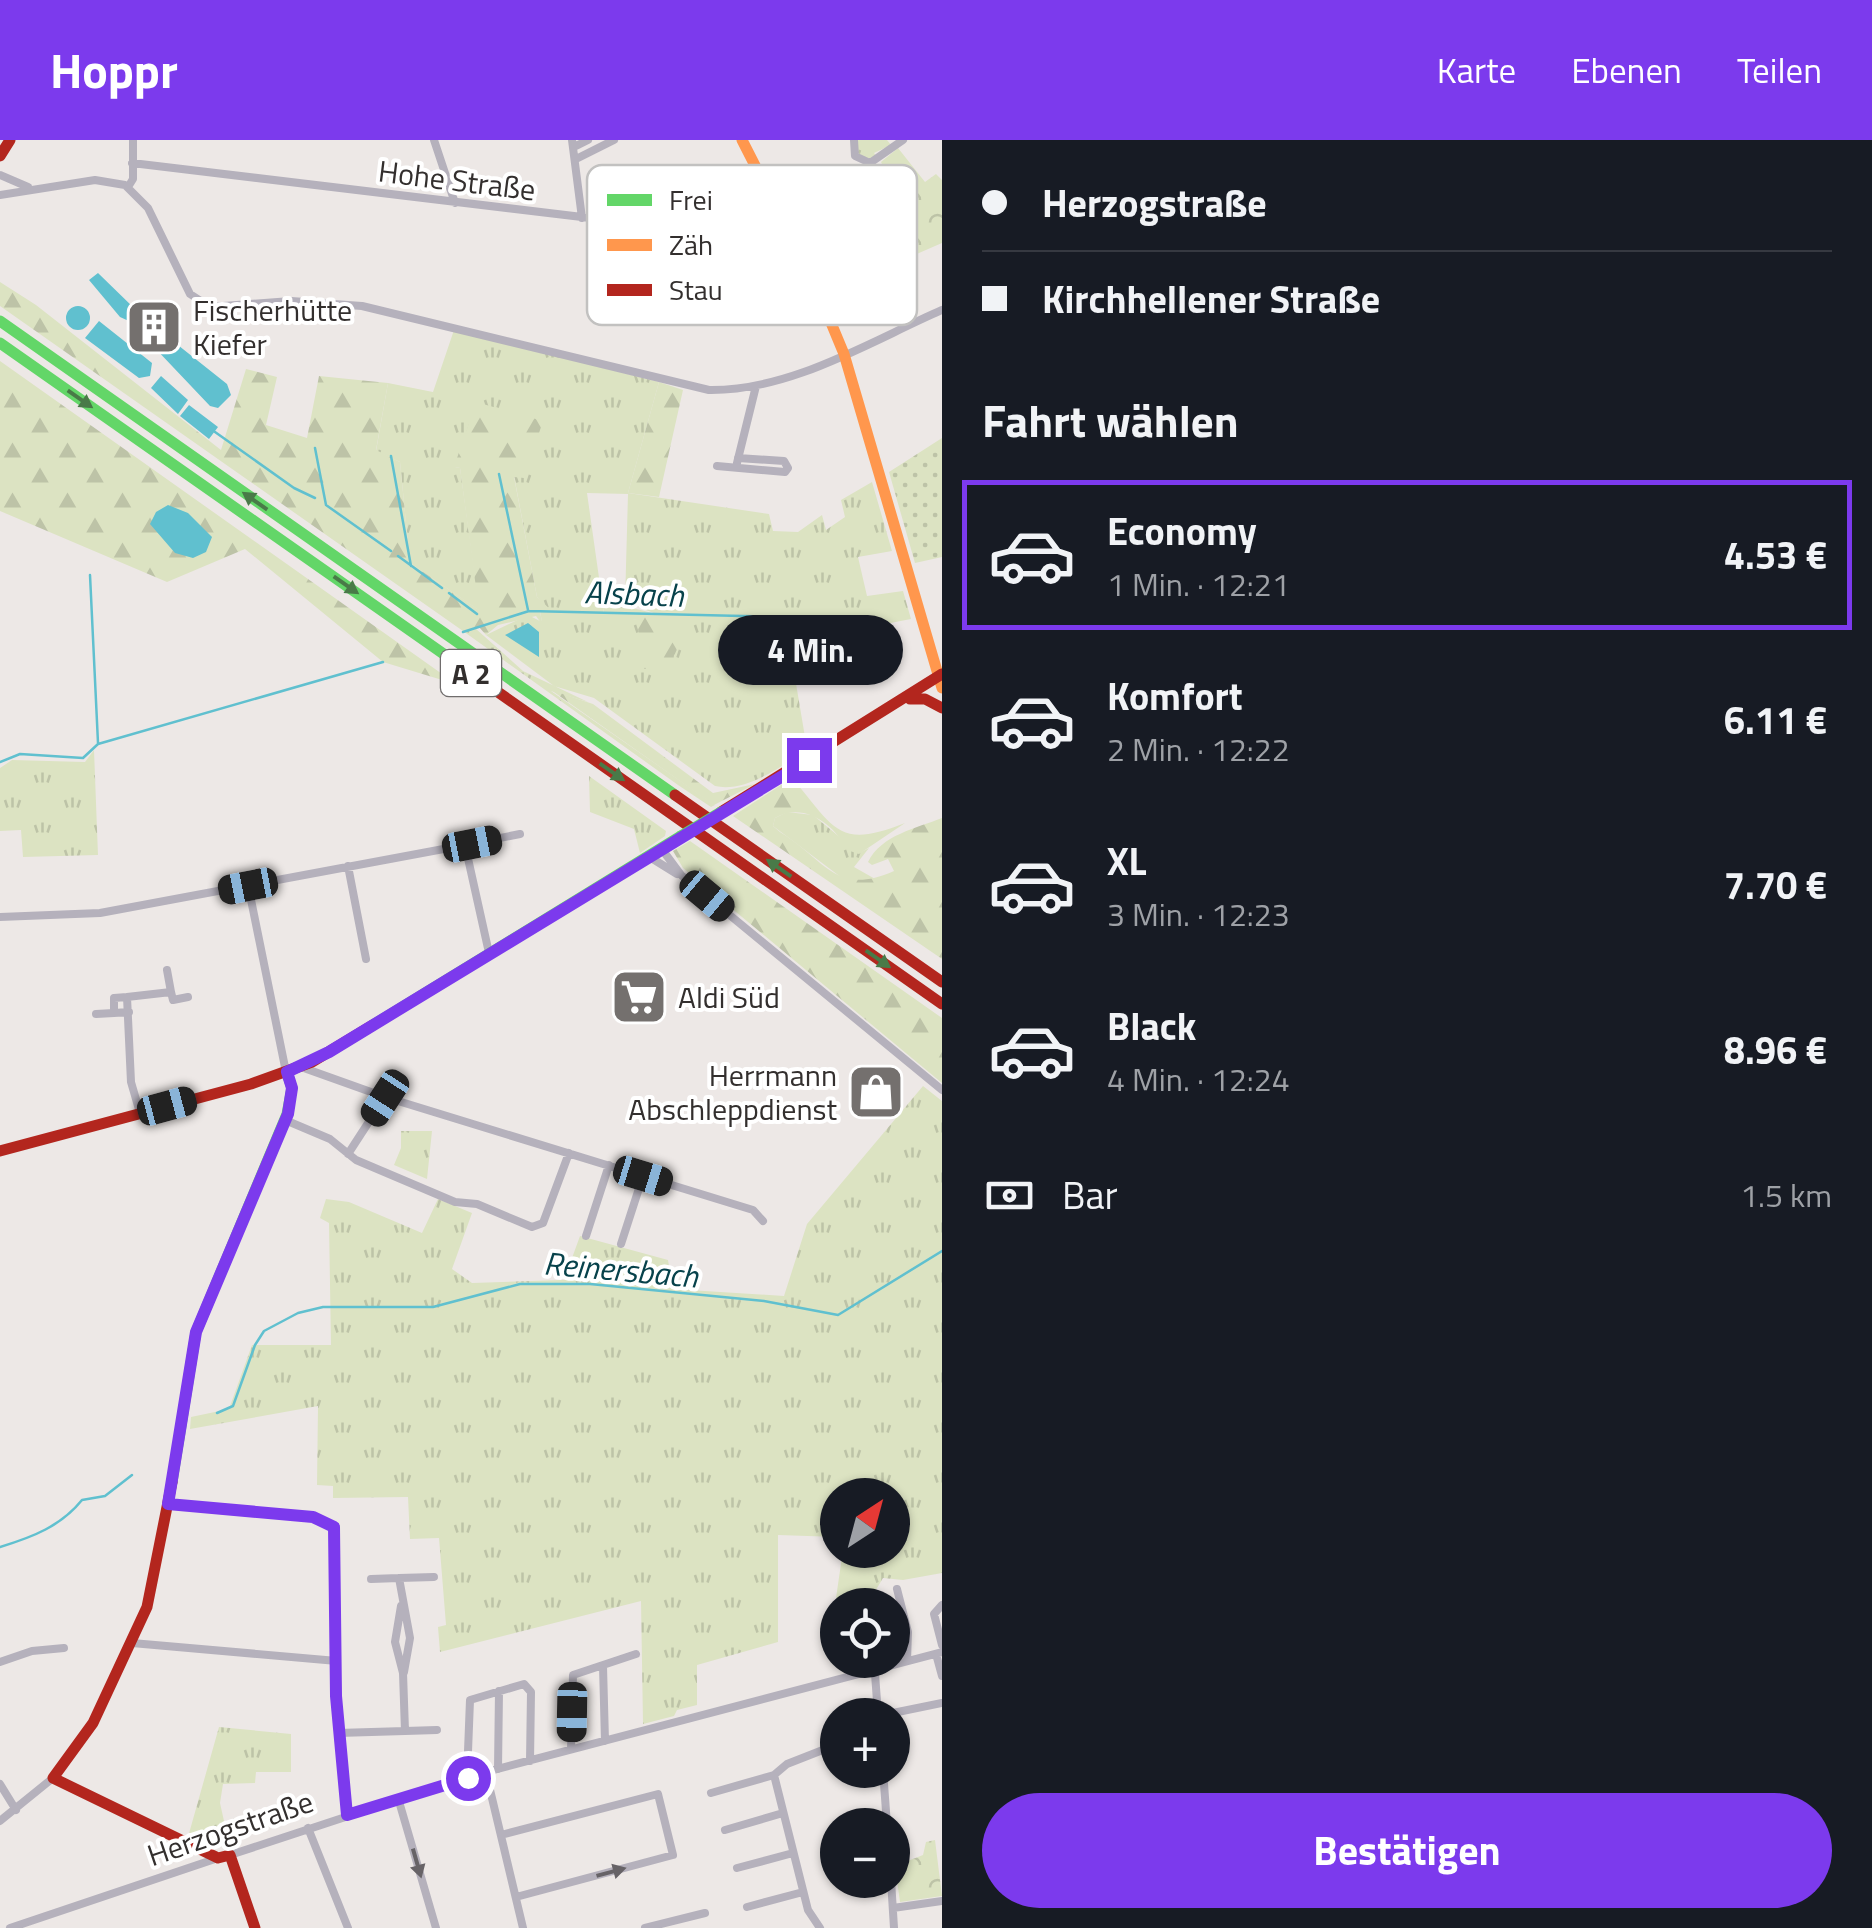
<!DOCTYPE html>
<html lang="de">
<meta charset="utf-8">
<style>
body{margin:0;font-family:"Titillium Web",sans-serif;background:#20242c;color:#f1f3f6;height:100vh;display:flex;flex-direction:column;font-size:38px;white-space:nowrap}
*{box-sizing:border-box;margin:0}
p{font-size:32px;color:#9ea1a6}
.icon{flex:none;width:55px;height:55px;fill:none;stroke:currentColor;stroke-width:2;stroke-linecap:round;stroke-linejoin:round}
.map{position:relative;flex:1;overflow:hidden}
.sheet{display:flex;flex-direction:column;background:#171b24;width:930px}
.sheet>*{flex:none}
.guide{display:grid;align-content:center;height:220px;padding:0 40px;background:#171b24}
.needle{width:65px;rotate:36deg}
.buttons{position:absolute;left:820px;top:1338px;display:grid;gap:20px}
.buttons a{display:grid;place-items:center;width:90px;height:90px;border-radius:50%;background:#171b24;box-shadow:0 2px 8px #0004;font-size:50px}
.end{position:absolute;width:45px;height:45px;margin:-22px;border:12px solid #7c3aed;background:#fff;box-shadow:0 0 0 5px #fff}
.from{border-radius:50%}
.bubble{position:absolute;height:70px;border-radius:35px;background:#171b24;box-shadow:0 2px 8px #0004;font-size:32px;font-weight:700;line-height:70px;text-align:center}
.car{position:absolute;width:30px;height:60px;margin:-30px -15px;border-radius:12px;box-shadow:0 0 8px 2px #0007;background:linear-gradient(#222 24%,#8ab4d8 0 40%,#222 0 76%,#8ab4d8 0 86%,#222 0)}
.guide b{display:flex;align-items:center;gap:35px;height:95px;font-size:38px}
.guide b+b{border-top:2px solid #363941}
.guide i{width:25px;height:25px;background:#f1f3f6}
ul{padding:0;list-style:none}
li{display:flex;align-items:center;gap:30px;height:150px;margin:0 20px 15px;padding:0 20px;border:5px solid transparent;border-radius:0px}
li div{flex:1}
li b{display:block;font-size:38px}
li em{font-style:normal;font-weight:700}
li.selected{border-color:#7c3aed}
li>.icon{width:90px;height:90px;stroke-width:1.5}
h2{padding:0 40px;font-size:45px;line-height:120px}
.pay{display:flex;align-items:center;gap:25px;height:110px;padding:0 40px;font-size:38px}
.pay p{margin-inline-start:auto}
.cta{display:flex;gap:20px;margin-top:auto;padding:20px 40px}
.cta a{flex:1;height:115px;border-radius:60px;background:#7c3aed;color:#fff;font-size:40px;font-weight:700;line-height:115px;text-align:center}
header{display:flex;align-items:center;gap:60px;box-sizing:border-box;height:140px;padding:0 50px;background:#7c3aed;color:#fff}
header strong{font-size:48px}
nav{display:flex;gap:55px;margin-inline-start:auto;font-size:35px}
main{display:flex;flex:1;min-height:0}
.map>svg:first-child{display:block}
</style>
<header>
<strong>Hoppr</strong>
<nav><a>Karte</a><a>Ebenen</a><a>Teilen</a></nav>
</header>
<main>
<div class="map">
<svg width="942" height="1788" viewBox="0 0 942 1788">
<defs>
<pattern id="grass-tufts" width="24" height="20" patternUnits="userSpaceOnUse" patternTransform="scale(2.5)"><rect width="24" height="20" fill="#dce3c2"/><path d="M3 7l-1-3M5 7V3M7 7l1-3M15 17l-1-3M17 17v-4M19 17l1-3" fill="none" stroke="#bdc3a7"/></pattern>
<pattern id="forest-firs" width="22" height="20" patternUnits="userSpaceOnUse" patternTransform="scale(2.5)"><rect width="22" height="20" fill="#dce3c2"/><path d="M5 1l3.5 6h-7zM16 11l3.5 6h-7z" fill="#bdc3a7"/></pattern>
<pattern id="park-crowns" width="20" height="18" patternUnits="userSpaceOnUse" patternTransform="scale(2.5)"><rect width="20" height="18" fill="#dce3c2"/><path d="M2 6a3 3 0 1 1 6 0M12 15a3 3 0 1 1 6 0" fill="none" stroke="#bdc3a7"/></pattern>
<pattern id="garden-dots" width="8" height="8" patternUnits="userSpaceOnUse" patternTransform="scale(2.5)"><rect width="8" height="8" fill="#dce3c2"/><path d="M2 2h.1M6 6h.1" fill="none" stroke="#bdc3a7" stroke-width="1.8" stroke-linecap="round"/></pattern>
</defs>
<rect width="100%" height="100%" fill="#ede8e6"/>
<!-- grass -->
<path fill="url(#grass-tufts)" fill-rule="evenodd" d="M858 0H887L891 5 874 13 877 17 868 20 858 13Z
M454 190 659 242 628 353 769 374 773 391 798 392 822 375 826 390 845 377 841 360 872 342 892 411 858 417 867 456 903 451 911 479 844 492 840 477 785 478 807 609C783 626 745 653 715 646L594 558 554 546 486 495 528 475 542 482 540 471H549L537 457 514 336 523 337 542 281 455 327 460 328 480 471 410 423 400 322 376 311 388 243 433 252ZM587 353 628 354 625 462 664 477 637 480 604 473Z
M475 488 523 531 588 562 551 551 715 665 711 667 678 645 463 491Z
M94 610 98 715 23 717 21 690 0 691V628L12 620 85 622Z
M589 636 666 691 665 696 640 713 634 689 590 672Z
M787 672 813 675 859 713 869 708 854 727 877 740 846 741 773 686 775 678Z
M923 946 942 961V1433L903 1440 883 1438 874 1453 836 1458 843 1410H892V1355H838L837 1397 778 1395V1502L697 1525V1565L677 1570 674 1576 643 1584 641 1461 440 1512 438 1487 446 1485 439 1398 410 1399 408 1357 333 1358V1346L317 1345 318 1266 190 1289 191 1277 229 1269 252 1205H331L329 1083 320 1078 326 1059 349 1062 422 1093 438 1059 472 1073 452 1129 472 1143 564 1140 580 1096 668 1120 673 1149 784 1156 807 1084Z
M401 991H432L427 1039 394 1025 401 1008Z
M219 1587 291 1594V1632H256L255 1643 223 1644 220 1663 228 1699 211 1698 207 1706 188 1697Z"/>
<!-- forest -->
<path fill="url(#forest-firs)" d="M0 142 36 165 221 310 246 229 277 237 266 285 307 298 319 236 388 243 376 310 400 322 410 423 479 470 460 328 454 327 476 262 543 281 524 338 514 337 537 457 553 472H540L543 486 536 476 498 485 486 495 479 487 463 491 0 166Z
M0 221 452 541V543L383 522 245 409 167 442 0 371Z
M659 242 683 250 659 357 628 353Z
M627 459 629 467 664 476 680 475C682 504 678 529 643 529L637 480 605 477 602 462Z
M551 550 593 564 713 653 755 644 714 665Z
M792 638C835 688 837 710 905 683L859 714 847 710C835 685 804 661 775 678L773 686 780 692C826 720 835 757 894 731L888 719 872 725 868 722C881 695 917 688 942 678V819L733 676Z
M690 701 942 878V943L683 728 673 711Z"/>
<!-- park -->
<path fill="url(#park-crowns)" d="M898 8 925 42 936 34 942 40V103L857 140 811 63 785 66 784 62 895 52 881 22Z
M935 1700 942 1756 900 1762 895 1726 923 1715 926 1702Z"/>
<!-- garden -->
<path fill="url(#garden-dots)" d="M942 298V417L915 423 889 332Z"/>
<!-- water -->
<path fill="#60c0cf" d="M98 133 135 169 131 182 120 177 89 140Z
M66 178a12 12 0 1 1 24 0a12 12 0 1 1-24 0Z
M99 181 152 223 150 236 139 238 85 198Z
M164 194 227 244 231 255 218 268 210 266 154 207Z
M161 236 188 260 178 274 151 248Z
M189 265 218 287 209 299 180 276Z
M168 365 188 373 212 397 206 412 193 418 175 413 150 384 156 372Z
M528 483 539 492V517L505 495Z"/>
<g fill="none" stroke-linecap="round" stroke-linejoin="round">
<!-- stream -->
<path stroke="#60c0cf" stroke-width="2.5" d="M215 292 294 348 315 358
M315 308 326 365 391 411
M391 316 411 426
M499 334 528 470
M398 416 442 448
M90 435 98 603
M449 453 477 474
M463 492 529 471 784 477 866 486
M0 622 20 614 83 618 98 604 383 522
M217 1273 233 1266 255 1205 264 1191 298 1173 323 1167H433L520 1144H590L764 1161 838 1175 942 1111
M0 1407C33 1397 61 1386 82 1360L105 1356 132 1335"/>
<!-- street -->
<path stroke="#b5b1bc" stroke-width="8" d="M434 0 455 63
M572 0 582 78
M854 0 855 16 870 23 903 0
M574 7 588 0
M576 19 614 0
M132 23 607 80 777 66
M0 35 28 47
M128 47 133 39V0
M0 55 95 40 125 45 148 68 190 154 210 167 291 161 362 166 709 250C791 251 869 202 942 170
M685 76 691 156 734 157
M690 144 732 141 736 179
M737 323 756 246
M717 326 785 332 788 328 784 321 738 318
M465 705 520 694
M661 708 681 735 942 950
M648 716 677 734
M348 726 366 819
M248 745 286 932
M0 777 100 773 465 705 489 813
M171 852 173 860 188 857
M127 857 114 858V873L129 872
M96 874 114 873
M301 927 385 957 753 1070 763 1081
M140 973 131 942 127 857 171 852 167 830
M285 980 330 999 356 1020 455 1062 477 1064 532 1087 543 1083 569 1013
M348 1014 385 957
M586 1096 609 1025
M621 1104 643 1036
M168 1364 313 1377 334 1387 338 1593 347 1675
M371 1439 399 1438
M897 1449 908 1492 907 1521
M870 1464V1465
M942 1465 934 1474 942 1505
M401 1466 395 1502 403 1533 405 1591 437 1590
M132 1503 337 1521
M936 1514 942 1536
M874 1520 878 1575
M0 1522 32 1511 64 1508
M603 1526 605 1601
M404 1532 410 1498 399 1438 434 1437
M883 1575 942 1563
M338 1593 405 1591
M571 1609 573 1535 636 1514
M498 1629 499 1551
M883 1630 887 1685
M486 1633 523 1788
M467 1637 470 1560 524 1544 531 1552 530 1621
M0 1644 16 1670
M711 1653 774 1635
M398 1658 436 1788
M0 1681 53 1638
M308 1688 348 1788
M725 1690 783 1673
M501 1695 658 1654 673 1715 516 1757
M230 1715 467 1637 942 1512
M737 1728 793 1713
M891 1740 894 1788
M747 1767 803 1752
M893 1768 942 1761
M10 1788 218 1718
M645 1788 705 1773
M820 1788 808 1770 774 1635 787 1624 838 1604"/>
<!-- fast -->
<path stroke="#63d668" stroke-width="11" d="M0 181 675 655
M0 203 495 550
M373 885 681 696
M172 1342 196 1192 287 974 292 948 287 933"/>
<!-- slow -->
<path stroke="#ff974d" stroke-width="11" d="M742 0 812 137 844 214 942 548"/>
<!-- jam -->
<path stroke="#b3261e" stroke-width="11" d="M0 16 10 0
M495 550 942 864
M910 559H925L942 568
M675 655 942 842
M721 672 942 534
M0 1011 251 944 312 922 373 885
M172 1342 147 1467 93 1583 53 1638 218 1718 230 1715 255 1788"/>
<!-- fast-bridge -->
<path stroke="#63d668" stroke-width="11" d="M681 696 721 672"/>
</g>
<!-- one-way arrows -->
<defs><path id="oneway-solid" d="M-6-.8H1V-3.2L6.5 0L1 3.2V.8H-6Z" transform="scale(2.5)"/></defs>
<g fill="#497a48">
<use href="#oneway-solid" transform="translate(80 259) rotate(35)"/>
<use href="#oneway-solid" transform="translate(255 361) rotate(-145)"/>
<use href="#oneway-solid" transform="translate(346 445) rotate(35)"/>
<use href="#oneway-solid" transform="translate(612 632) rotate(35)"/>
<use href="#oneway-solid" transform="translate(779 728) rotate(-145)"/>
<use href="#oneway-solid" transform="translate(878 819) rotate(35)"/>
</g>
<g fill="#676367">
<use href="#oneway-solid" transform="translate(417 1723) rotate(74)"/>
<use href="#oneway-solid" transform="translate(611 1732) rotate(-15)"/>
</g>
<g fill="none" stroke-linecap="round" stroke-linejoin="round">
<!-- route -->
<path stroke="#7c3aed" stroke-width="12" d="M468 1638 347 1675 336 1556 334 1387 313 1377 168 1364 196 1192 288 974 292 948 287 932 329 912 809 620"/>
</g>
<!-- icons -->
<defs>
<g id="building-square" transform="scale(2.875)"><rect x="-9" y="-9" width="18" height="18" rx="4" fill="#74706e" stroke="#fff"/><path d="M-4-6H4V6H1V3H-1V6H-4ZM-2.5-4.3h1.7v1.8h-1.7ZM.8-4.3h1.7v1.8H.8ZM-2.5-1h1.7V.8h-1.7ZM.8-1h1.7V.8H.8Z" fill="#fff"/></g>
<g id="supermarket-square" transform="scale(2.875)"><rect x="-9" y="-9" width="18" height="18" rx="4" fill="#74706e" stroke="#fff"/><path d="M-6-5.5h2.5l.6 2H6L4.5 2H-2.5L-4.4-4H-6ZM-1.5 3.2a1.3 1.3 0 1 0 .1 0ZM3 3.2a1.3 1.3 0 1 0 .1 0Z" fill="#fff"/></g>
<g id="shop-square" transform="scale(2.875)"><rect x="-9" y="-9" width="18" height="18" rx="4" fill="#74706e" stroke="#fff"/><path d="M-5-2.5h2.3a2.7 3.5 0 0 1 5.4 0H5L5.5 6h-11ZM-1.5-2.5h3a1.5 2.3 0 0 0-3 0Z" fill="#fff"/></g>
</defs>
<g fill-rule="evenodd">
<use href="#building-square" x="154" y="187"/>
<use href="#supermarket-square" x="639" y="857"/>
<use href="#shop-square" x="876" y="952"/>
</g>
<g text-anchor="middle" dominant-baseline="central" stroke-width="8" stroke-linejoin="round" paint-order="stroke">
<!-- shield labels -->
<rect fill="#fff" stroke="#706d6d" stroke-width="2.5" x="441" y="510" width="60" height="46" rx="8"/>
<g font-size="28" font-weight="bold" fill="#332f2e">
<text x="471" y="533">A 2</text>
</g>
<!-- street labels -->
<g font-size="30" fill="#332f2e" stroke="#fff">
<text transform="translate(457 40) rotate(7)">Hohe Straße</text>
<text transform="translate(230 1688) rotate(-19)">Herzogstraße</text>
</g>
<!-- poi labels -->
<g font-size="30" fill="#332f2e" stroke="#fff" text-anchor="start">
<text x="193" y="170">Fischerhütte<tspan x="193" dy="34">Kiefer</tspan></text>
<text x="678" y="857">Aldi Süd</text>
<text x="837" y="935" text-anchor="end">Herrmann<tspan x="837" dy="34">Abschleppdienst</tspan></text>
</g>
<!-- water labels -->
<g font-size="32" font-style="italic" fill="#07424b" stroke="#fff">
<text transform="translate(634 453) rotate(2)">Alsbach</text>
<text transform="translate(621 1129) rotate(5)">Reinersbach</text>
</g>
</g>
<!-- legend -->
<rect x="587" y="25" width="330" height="160" rx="15" fill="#fff" stroke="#c2c1c0" stroke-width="2.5"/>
<rect x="607" y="54" width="45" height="12" fill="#63d668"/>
<rect x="607" y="99" width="45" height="12" fill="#ff974d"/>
<rect x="607" y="144" width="45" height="12" fill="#b3261e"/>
<g font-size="28" fill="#332f2e">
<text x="669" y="70">Frei</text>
<text x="669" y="115">Zäh</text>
<text x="669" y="160">Stau</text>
</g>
</svg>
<div class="buttons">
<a><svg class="needle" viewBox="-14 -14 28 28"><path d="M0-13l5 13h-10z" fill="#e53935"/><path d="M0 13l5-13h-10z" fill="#9ea1a6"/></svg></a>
<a><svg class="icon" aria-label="locate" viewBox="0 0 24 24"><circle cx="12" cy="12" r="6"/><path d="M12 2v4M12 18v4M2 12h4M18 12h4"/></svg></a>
<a>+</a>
<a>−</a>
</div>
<i class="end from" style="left:468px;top:1638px"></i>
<i class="end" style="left:809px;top:620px"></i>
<div class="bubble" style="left:718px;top:475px;width:185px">4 Min.</div>
<i class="car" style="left:472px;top:704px;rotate:79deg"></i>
<i class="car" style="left:248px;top:746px;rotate:259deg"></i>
<i class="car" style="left:707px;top:756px;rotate:130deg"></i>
<i class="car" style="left:385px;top:958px;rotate:213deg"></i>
<i class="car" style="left:167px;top:966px;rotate:75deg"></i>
<i class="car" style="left:643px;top:1036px;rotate:107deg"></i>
<i class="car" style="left:572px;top:1572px;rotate:181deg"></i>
</div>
<section class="sheet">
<div class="guide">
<b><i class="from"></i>Herzogstraße</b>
<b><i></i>Kirchhellener Straße</b>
</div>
<h2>Fahrt wählen</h2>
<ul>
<li class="selected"><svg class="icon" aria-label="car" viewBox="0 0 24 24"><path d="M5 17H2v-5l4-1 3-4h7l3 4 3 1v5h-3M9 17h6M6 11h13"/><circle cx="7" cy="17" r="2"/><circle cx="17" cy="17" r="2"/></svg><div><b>Economy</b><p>1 Min. · 12:21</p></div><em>4.53 €</em></li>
<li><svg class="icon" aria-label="car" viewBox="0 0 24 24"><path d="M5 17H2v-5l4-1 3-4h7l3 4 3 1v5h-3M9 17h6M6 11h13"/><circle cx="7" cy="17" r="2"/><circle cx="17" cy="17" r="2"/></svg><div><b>Komfort</b><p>2 Min. · 12:22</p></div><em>6.11 €</em></li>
<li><svg class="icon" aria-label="car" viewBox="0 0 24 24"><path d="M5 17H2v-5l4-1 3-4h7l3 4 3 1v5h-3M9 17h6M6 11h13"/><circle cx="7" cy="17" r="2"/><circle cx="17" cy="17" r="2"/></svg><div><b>XL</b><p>3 Min. · 12:23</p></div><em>7.70 €</em></li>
<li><svg class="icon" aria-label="car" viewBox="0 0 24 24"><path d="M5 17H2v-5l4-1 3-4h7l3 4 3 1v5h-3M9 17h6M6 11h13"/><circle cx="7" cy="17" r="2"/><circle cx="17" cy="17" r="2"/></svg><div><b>Black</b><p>4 Min. · 12:24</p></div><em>8.96 €</em></li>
</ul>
<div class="pay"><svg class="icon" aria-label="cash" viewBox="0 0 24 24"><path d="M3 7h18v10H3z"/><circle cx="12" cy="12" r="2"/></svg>Bar<p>1.5 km</p></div>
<div class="cta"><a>Bestätigen</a></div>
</section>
</main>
